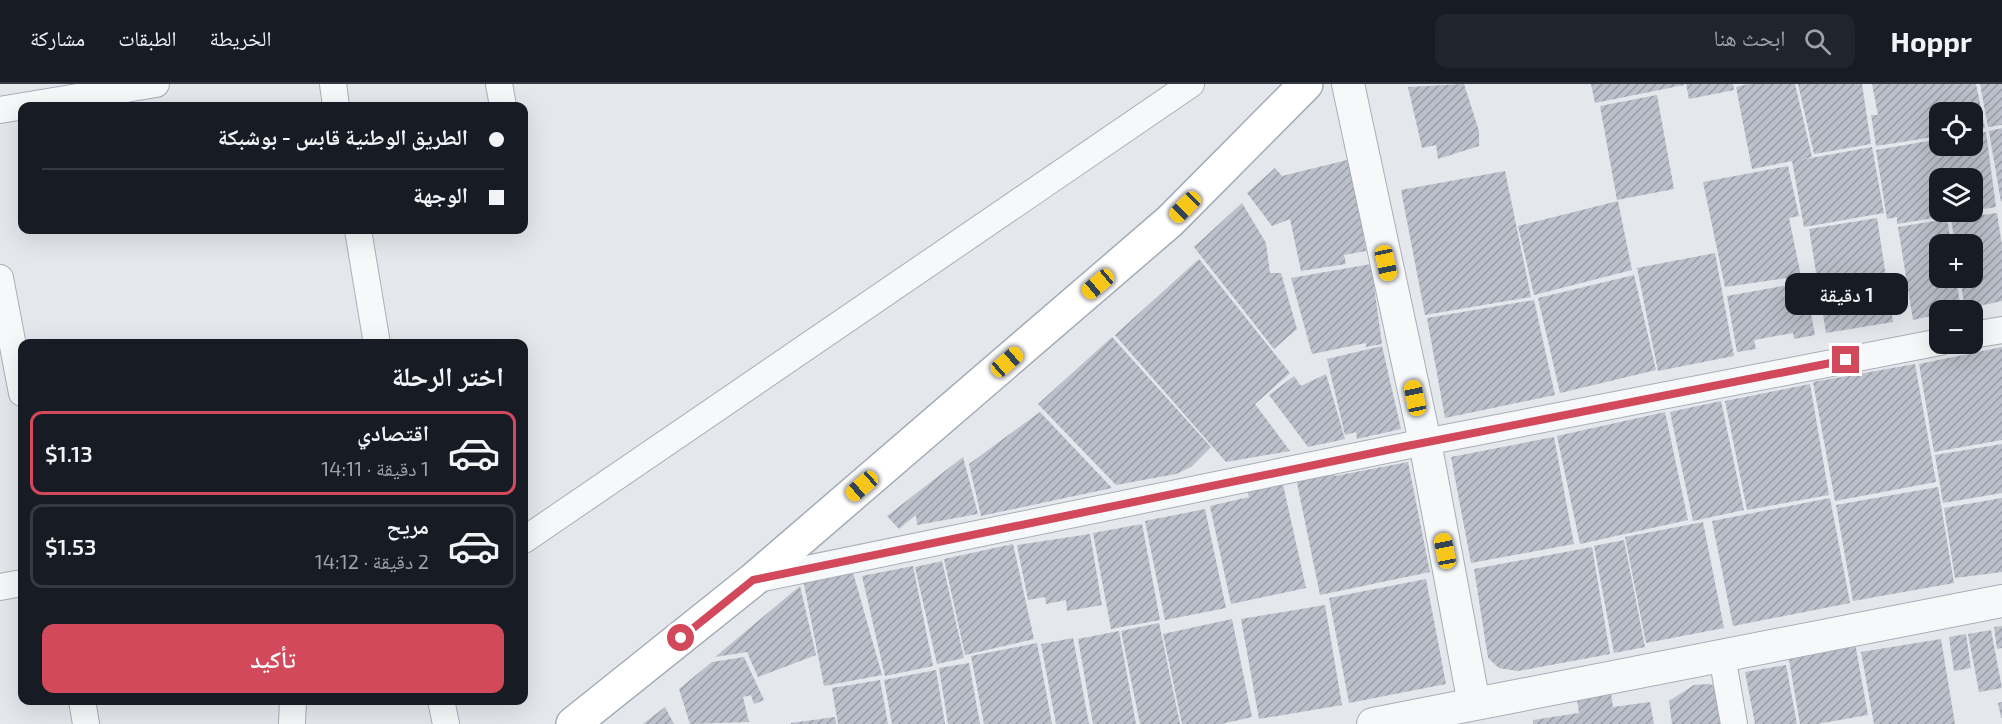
<!DOCTYPE html>
<html lang="ar">
<meta charset="utf-8">
<style>
body{margin:0;font-family:"Exo 2","Noto Naskh Arabic",sans-serif;background:#20242c;color:#f1f3f6;direction:rtl;height:100vh;display:flex;flex-direction:column;font-size:22px;white-space:nowrap}
*{box-sizing:border-box;margin:0}
p{font-size:20px;color:#9ea1a6}
.icon{flex:none;width:33px;height:33px;fill:none;stroke:currentColor;stroke-width:2;stroke-linecap:round;stroke-linejoin:round}
.map{position:relative;flex:1;overflow:hidden;direction:ltr}
.side{position:absolute;left:18px;top:255px;width:510px;height:366px;display:flex;flex-direction:column;background:#171b24;border-radius:12px;box-shadow:0 6px 24px #0002;direction:rtl}
.side>*{flex:none}
.banner{position:absolute;left:18px;top:18px;width:510px;height:132px;border-radius:12px;box-shadow:0 6px 24px #0002;direction:rtl;display:grid;align-content:center;height:132px;padding:0 24px;background:#171b24}
.fabs{position:absolute;left:1929px;top:18px;display:grid;gap:12px}
.fabs a{display:grid;place-items:center;width:54px;height:54px;border-radius:12px;background:#171b24;box-shadow:0 6px 24px #0002;font-size:30px}
.end{position:absolute;width:27px;height:27px;margin:-14px;border:8px solid #d1495b;background:#fff;box-shadow:0 0 0 3px #fff}
.from{border-radius:50%}
.bubble{position:absolute;height:42px;border-radius:12px;background:#171b24;box-shadow:0 6px 24px #0002;font-size:20px;font-weight:600;line-height:42px;text-align:center;direction:rtl}
.car{position:absolute;width:18px;height:36px;margin:-18px -9px;border-radius:8px;box-shadow:0 0 4px 2px #0007;background:linear-gradient(#f5c518 24%,#345 0 40%,#f5c518 0 76%,#345 0 86%,#f5c518 0)}
.banner b{display:flex;align-items:center;gap:21px;height:57px;font-size:22px}
.banner b+b{border-top:2px solid #363941}
.banner i{width:15px;height:15px;background:#f1f3f6}
ul{padding:0;list-style:none}
li{display:flex;align-items:center;gap:18px;height:84px;margin:0 12px 9px;padding:0 12px;border:3px solid #363941;border-radius:12px}
li div{flex:1}
li b{display:block;font-size:22px}
li em{font-style:normal;font-weight:600}
li.current{border-color:#d1495b}
li>.icon{width:54px;height:54px;stroke-width:1.5}
h2{padding:0 24px;font-size:27px;line-height:72px}
.button{display:flex;gap:12px;margin-top:auto;padding:12px 24px}
.button a{flex:1;height:69px;border-radius:12px;background:#d1495b;color:#fff;font-size:24px;font-weight:600;line-height:69px;text-align:center}
header{display:flex;align-items:center;gap:36px;box-sizing:border-box;height:84px;padding:0 30px;background:#171b24;border-bottom:2px solid #363941}
header strong{font-size:28px}
nav{display:flex;gap:33px;margin-inline-start:auto;font-size:21px}
.search{width:420px;height:54px;background:#20242c;display:flex;align-items:center;gap:15px;box-sizing:border-box;padding:0 21px;border-radius:12px;color:#9ea1a6;font-size:22px}
.map>svg:first-child{display:block}
</style>
<header>
<strong>Hoppr</strong>
<div class="search"><svg class="icon" aria-label="search" viewBox="0 0 24 24"><circle cx="10" cy="10" r="6"/><path d="M15 15l6 6"/></svg>ابحث هنا</div>
<nav><a>الخريطة</a><a>الطبقات</a><a>مشاركة</a></nav>
</header>
<div class="map">
<svg width="2002" height="640" viewBox="0 0 2002 640">
<defs>
<pattern id="building-hatch" width="6" height="6" patternUnits="userSpaceOnUse" patternTransform="scale(1.5)"><rect width="6" height="6" fill="#bbc0ca"/><path d="M-1 1l2-2M0 6l6-6M5 7l2-2" fill="none" stroke="#989da6"/></pattern>
</defs>
<rect width="100%" height="100%" fill="#e4e7ec"/>
<!-- building -->
<path fill="url(#building-hatch)" d="M1464 0 1479 47V62L1438 75 1436 61 1422 64 1408 3Z
M1591 0H1684V1L1595 19Z
M1686 0H1733L1734 6 1689 15Z
M1748 0H1795L1812 73 1800 76 1872 63 1884 129 1804 143 1792 77 1752 85 1736 3Z
M1798 0H1862L1871 60 1814 70Z
M1872 0H1976L1985 44 1972 46V28H1940V52L1876 62 1871 31H1878Z
M1980 0H2002V41L1988 43Z
M1657 11 1674 105 1617 116 1600 22Z
M2002 44V117L2001 118 1989 47Z
M1986 48 1996 123 1972 127V94H1940V128L1964 129 1897 140V133L1887 135 1876 66 1940 55V62H1972V50Z
M1351 75 1366 167 1344 171 1346 180 1301 187 1290 135 1272 142 1247 109 1275 84 1282 92Z
M1788 82 1799 132 1789 134 1801 192 1725 203 1703 98Z
M1505 87 1531 213 1425 231 1401 106Z
M1618 117 1632 186 1534 211 1518 142Z
M1242 119 1266 159 1270 189H1281L1297 245 1274 265 1194 163Z
M1997 129 2002 161V217L1965 225 1960 194H1972V160H1955L1951 135Z
M1877 134 1893 238 1826 249 1809 145Z
M1947 135 1951 160H1940V194H1956L1961 226H1940V230L1913 236 1898 143Z
M1715 169 1734 272 1658 287 1637 184Z
M1199 175 1290 289 1255 320 1290 367 1226 378 1115 251Z
M1371 180 1382 260 1366 263V259L1312 270 1291 194Z
M1634 191 1656 286 1560 309 1538 214Z
M1805 198 1815 251 1794 255 1793 249 1754 256 1756 265 1737 268 1727 212Z
M1534 216 1555 311 1445 334 1427 234Z
M1112 253 1211 363 1191 383 1176 390 1116 401 1038 320Z
M1382 262 1401 345 1357 355 1356 348 1345 351 1327 275Z
M2002 263V356L1934 368 1919 280Z
M1915 280 1936 398 1835 417 1813 298Z
M1326 290 1345 355 1308 363 1269 311 1294 292 1301 302Z
M1810 300 1829 411 1747 426 1725 317Z
M1721 317 1744 426 1693 437 1670 328Z
M1040 328 1112 404 981 432 969 380Z
M1665 328 1688 436 1580 460 1557 352Z
M1554 353 1574 460 1471 479 1451 373Z
M2002 360V409L1943 419 1935 371Z
M963 373 978 430 917 441 916 431 899 445 887 432Z
M1408 378 1430 488 1320 511 1296 394 1334 386 1335 392Z
M1282 396 1306 504 1231 520 1210 422 1249 413 1245 399Z
M1938 403 1954 499 1853 517 1836 421Z
M1830 414 1850 519 1733 542 1712 437Z
M2002 414V488L1955 494 1944 424Z
M1205 425 1226 524 1165 536 1145 437Z
M1703 438 1724 544 1646 559 1625 453Z
M1142 440 1160 536 1111 545 1093 449Z
M1090 450 1102 521 1067 527 1066 516 1046 520 1045 513 1028 516 1017 461Z
M1624 456 1645 563 1614 569 1594 462Z
M1013 460 1034 555 965 571 944 475Z
M1592 463 1610 570 1518 587 1499 584 1488 574 1474 485Z
M942 477 964 574 937 580 915 483Z
M913 482 933 582 885 592 862 492Z
M852 485 882 591 824 602 803 495Z
M1426 495 1446 600 1349 619 1329 514Z
M800 502 816 571 758 593 747 568 715 573Z
M1325 521 1342 621 1259 635 1241 535Z
M1232 535 1252 633 1221 640H1182L1163 550Z
M1159 539 1180 640H1140L1121 547Z
M2002 542V564L1997 565 1994 543Z
M1991 546 2002 604 1979 608 1968 550Z
M1119 547 1136 640H1093L1078 555Z
M1966 550 1971 584 1954 587 1949 553Z
M1073 554 1089 640H1056L1041 560Z
M1941 555 1955 640H1874L1861 568Z
M1037 559 1052 640H984L971 572Z
M1855 559 1868 631 1817 640H1800L1788 570Z
M744 573 764 616 754 620 751 611 743 613 749 638 690 640 679 605 712 578Z
M969 579 980 640H948L939 584Z
M1786 581 1797 640H1755L1745 588Z
M936 586 945 640H892L884 596Z
M880 596 888 640H838L832 604Z
M1709 600 1715 602 1723 640H1672L1669 617 1694 601Z
M1611 610 1613 623 1650 618 1654 640H1533V636L1579 629 1577 616Z
M2002 618V634H2001L1998 619Z
M665 623 674 640H643Z
M835 633 836 640H791V639Z"/>
<g fill="none" stroke-linecap="round" stroke-linejoin="round">
<!-- minor casing -->
<g stroke="#a9aeb7" stroke-width="28">
<path id="minor" d="M333 0 336 22
M499 0 503 22
M0 26 156 0
M358 146 377 260
M0 194 22 309
M1972 251 2002 246
M524 456 1191 0
M753 496 1425 358 1940 258
M0 503 22 499
M1722 572 1734 640
M82 616 86 640
M441 616 446 640
M292 640 293 616"/>
</g>
<!-- tertiary casing -->
<g stroke="#a9aeb7" stroke-width="34">
<path id="tertiary" d="M1348 0 1425 358 1474 620
M1373 640 2002 517"/>
</g>
<!-- primary casing -->
<g stroke="#a3abb8" stroke-width="36">
<path id="primary" d="M573 640 753 496 1170 137 1306 0"/>
</g>
<!-- minor -->
<use href="#minor" stroke="#f7f8fa" stroke-width="26"/>
<!-- tertiary -->
<use href="#tertiary" stroke="#f7f8fa" stroke-width="32"/>
<!-- primary -->
<use href="#primary" stroke="#fff" stroke-width="33"/>
</g>
<g fill="none" stroke-linecap="round" stroke-linejoin="round">
<!-- route -->
<path stroke="#d1495b" stroke-width="8" d="M681 554 753 496 1402 363 1846 276"/>
</g>
</svg>
<div class="fabs">
<a><svg class="icon" aria-label="locate" viewBox="0 0 24 24"><circle cx="12" cy="12" r="6"/><path d="M12 2v4M12 18v4M2 12h4M18 12h4"/></svg></a>
<a><svg class="icon" aria-label="layers" viewBox="0 0 24 24"><path d="M12 4l9 5-9 5-9-5zM3 14l9 5 9-5"/></svg></a>
<a>+</a>
<a>−</a>
</div>
<i class="end from" style="left:681px;top:554px"></i>
<i class="end" style="left:1846px;top:276px"></i>
<div class="bubble" style="left:1785px;top:189px;width:123px">1 دقيقة</div>
<i class="car" style="left:1185px;top:123px;rotate:225deg"></i>
<i class="car" style="left:1386px;top:179px;rotate:168deg"></i>
<i class="car" style="left:1098px;top:200px;rotate:230deg"></i>
<i class="car" style="left:1007px;top:278px;rotate:49deg"></i>
<i class="car" style="left:1415px;top:314px;rotate:348deg"></i>
<i class="car" style="left:862px;top:402px;rotate:229deg"></i>
<i class="car" style="left:1445px;top:467px;rotate:349deg"></i>
<div class="banner">
<b><i class="from"></i>الطريق الوطنية قابس - بوشبكة</b>
<b><i></i>الوجهة</b>
</div>
<section class="side">
<h2>اختر الرحلة</h2>
<ul>
<li class="current"><svg class="icon" aria-label="car" viewBox="0 0 24 24"><path d="M5 17H2v-5l4-1 3-4h7l3 4 3 1v5h-3M9 17h6M6 11h13"/><circle cx="7" cy="17" r="2"/><circle cx="17" cy="17" r="2"/></svg><div><b>اقتصادي</b><p>1 دقيقة · 14:11</p></div><em>$1.13</em></li>
<li><svg class="icon" aria-label="car" viewBox="0 0 24 24"><path d="M5 17H2v-5l4-1 3-4h7l3 4 3 1v5h-3M9 17h6M6 11h13"/><circle cx="7" cy="17" r="2"/><circle cx="17" cy="17" r="2"/></svg><div><b>مريح</b><p>2 دقيقة · 14:12</p></div><em>$1.53</em></li>
</ul>
<div class="button"><a>تأكيد</a></div>
</section>
</div>
